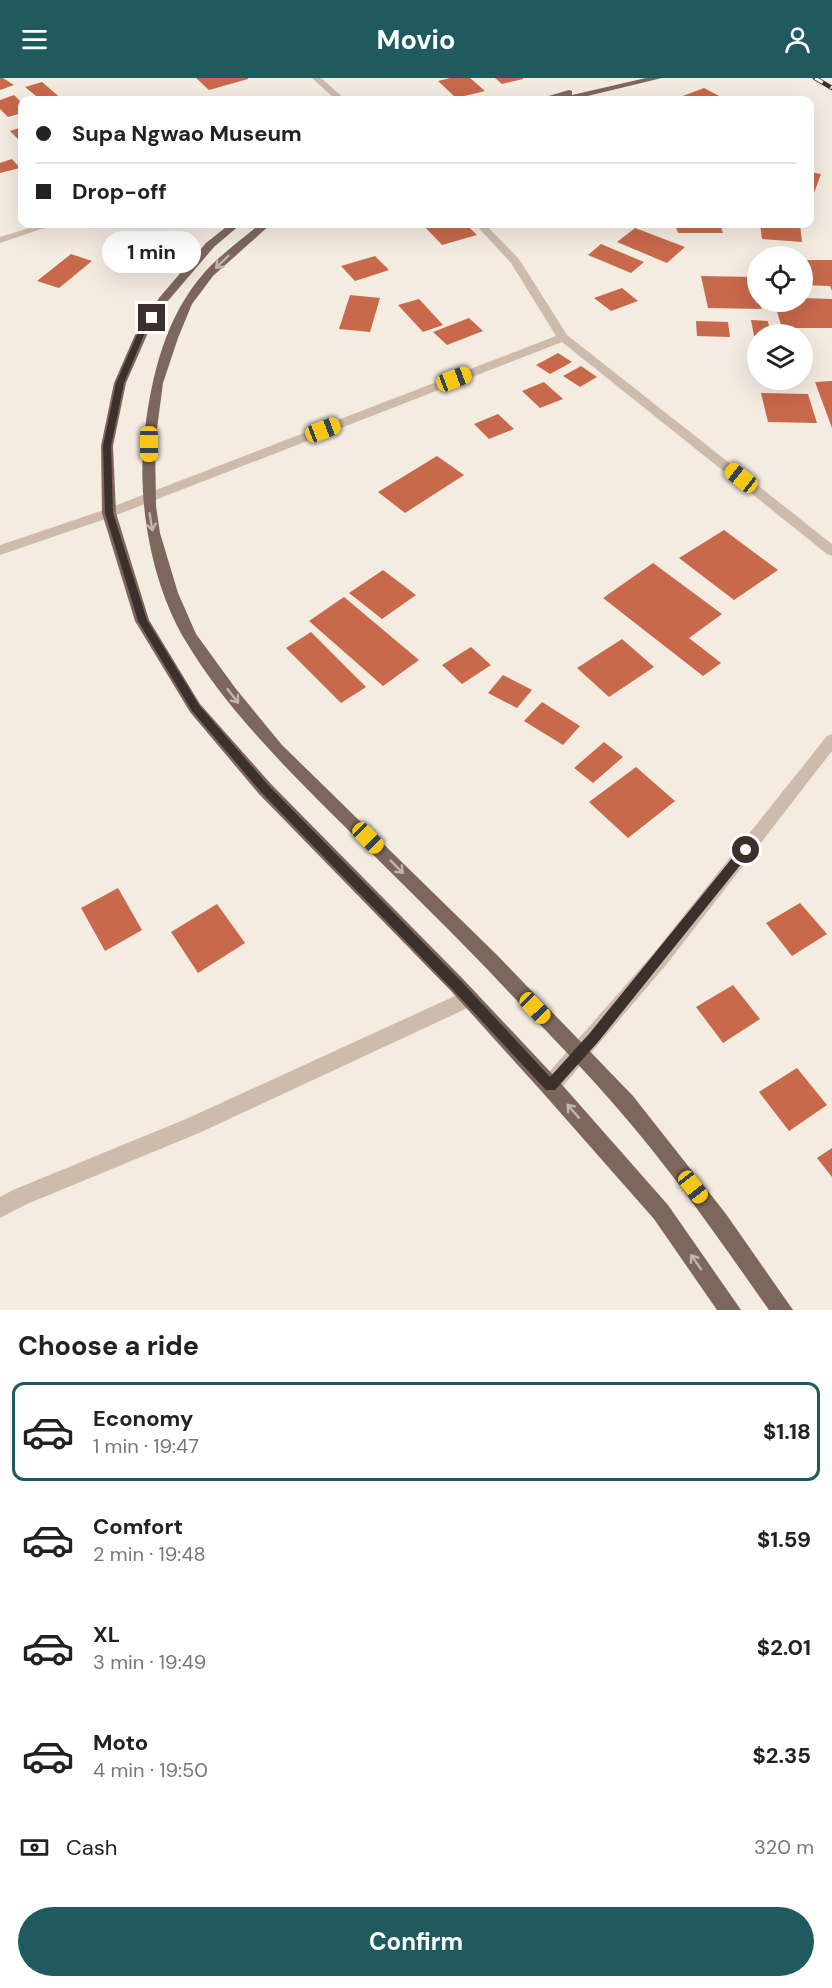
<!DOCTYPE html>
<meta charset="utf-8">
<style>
body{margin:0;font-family:"DM Sans",sans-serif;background:#f6f6f6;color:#222;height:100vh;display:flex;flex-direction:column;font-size:22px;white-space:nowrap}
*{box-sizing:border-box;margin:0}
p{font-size:20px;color:#767676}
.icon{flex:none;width:33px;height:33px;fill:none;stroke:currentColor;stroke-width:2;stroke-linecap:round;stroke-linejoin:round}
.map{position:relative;height:1232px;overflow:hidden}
.drawer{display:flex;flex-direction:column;background:#fff;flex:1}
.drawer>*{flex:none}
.guide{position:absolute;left:18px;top:18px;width:796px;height:132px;border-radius:12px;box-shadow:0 6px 24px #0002;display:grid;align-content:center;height:132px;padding:0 18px;background:#fff}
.fabs{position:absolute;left:747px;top:168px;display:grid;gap:12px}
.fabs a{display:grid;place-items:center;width:66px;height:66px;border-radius:50%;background:#fff;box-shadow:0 6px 24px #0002;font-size:30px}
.end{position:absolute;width:27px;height:27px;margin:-14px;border:8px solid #3b302b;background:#fff;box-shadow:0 0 0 3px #fff}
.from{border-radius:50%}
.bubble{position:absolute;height:42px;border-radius:21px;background:#fff;box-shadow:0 6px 24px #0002;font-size:20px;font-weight:700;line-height:42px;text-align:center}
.car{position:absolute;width:18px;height:36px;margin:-18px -9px;border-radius:8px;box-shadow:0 0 4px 2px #0007;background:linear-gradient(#f5c518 24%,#345 0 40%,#f5c518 0 76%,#345 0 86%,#f5c518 0)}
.guide b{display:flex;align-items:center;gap:21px;height:57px;font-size:22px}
.guide b+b{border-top:2px solid #e0e0e0}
.guide i{width:15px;height:15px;background:#222}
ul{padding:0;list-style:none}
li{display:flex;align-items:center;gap:18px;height:99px;margin:0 12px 9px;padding:0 6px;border:3px solid transparent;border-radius:12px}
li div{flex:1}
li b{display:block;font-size:22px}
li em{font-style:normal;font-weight:700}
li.current{border-color:#1f5a5e}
li>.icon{width:54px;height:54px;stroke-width:1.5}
h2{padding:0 18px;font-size:27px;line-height:72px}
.pay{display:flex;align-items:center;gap:15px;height:66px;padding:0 18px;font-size:22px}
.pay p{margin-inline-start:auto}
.action{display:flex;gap:12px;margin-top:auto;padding:12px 18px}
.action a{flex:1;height:69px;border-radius:36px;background:#1f5a5e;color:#fff;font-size:24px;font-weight:700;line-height:69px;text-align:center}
header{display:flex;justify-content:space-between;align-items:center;height:78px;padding:0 18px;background:#1f5a5e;color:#fff;font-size:27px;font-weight:700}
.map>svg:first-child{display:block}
</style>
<header><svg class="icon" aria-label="menu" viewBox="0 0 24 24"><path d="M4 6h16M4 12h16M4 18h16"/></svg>Movio<svg class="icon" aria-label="person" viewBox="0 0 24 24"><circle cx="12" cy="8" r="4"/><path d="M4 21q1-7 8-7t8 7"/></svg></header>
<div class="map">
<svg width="832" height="1232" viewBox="0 0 832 1232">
<rect width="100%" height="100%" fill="#f4ebe1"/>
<!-- building -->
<path fill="#c8694b" d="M0 0H3L14 7 0 12Z
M196 0H248V1L209 12Z
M450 0H470L485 13 456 20 438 3Z
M495 0H523V1L502 6Z
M42 4 63 22H41L25 9Z
M704 10 723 20 716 22H672Z
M14 17 22 25V35L8 39 0 31V22Z
M22 49V65L10 53Z
M12 81 20 90 0 95V85Z
M810 94 821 96 814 115H810Z
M439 146H466L477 157 442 167 425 149Z
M675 146H720L723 155H678Z
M760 146H800L802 164 762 161Z
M635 150 685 169 667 185 617 164Z
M601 166 644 184 631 195 588 177Z
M71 176 92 183 59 210 37 203Z
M375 178 389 192 355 203 341 188Z
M802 182H832V213L830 208 802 207Z
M701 198 753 199 758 224 762 231 708 230Z
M622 210 638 223 611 233 594 220Z
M350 217 380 220 370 254 339 251Z
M802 220 832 221V250H782L774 224H802Z
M419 221 443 247 423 254 398 227Z
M469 240 483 253 447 267 433 254Z
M751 242 768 243 770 256 754 258Z
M696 243 728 244 730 259 697 258Z
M558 275 572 284 550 296 536 287Z
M581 288 597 299 580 309 563 298Z
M832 303V350L815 304Z
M544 304 563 321 540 330 522 313Z
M761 315 808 316 817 345 768 344Z
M498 336 514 351 489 361 474 346Z
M437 378 464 397 405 435 378 414Z
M724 452 778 492 734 522 679 480Z
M653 485 722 536 689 560 721 585 703 598 603 520Z
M383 492 416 517 382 541 349 515Z
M344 519 419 582 383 608 309 543Z
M311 554 366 609 341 625 286 570Z
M622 561 654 589 609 619 577 590Z
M471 569 491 587 462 606 442 587Z
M503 597 532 612 517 630 488 615Z
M542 624 580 648 563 667 524 643Z
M604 664 623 679 593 705 574 690Z
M636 689 675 723 628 760 589 724Z
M118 810 142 852 105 873 81 830Z
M800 825 827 856 792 878 766 845Z
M217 826 245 865 198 895 171 854Z
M733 907 760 941 723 965 696 929Z
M797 990 827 1027 789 1053 759 1014Z
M832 1070V1099L817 1080Z"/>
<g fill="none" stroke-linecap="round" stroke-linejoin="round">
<!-- street -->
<path fill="#cdbbac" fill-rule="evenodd" d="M312 0H321L346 22H336Z
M42 146H56L0 165V159Z
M475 146H485L519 181 567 257 832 466V478L827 476 562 264 114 438 0 477V467L104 432 556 258 511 185Z
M832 656V673L666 887 557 1015 550 1017 543 1015 541 1008 543 1001 653 876 827 658Z
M468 912 474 915 477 921 474 927 199 1055 27 1126 0 1140V1119L13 1112 186 1041Z"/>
<!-- primary -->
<path fill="#7d675c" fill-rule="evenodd" d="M646 0H662L571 22H557L558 20 535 22 569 12 572 13V17Z
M230 146H241L214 169 167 224 147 257 126 305 113 368 116 435 149 542 200 626 271 706 463 901 557 1001 668 1127 741 1232H717L654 1141 543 1015 451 913 259 716 190 634 135 543 102 435 101 368 114 305 135 257 159 220 206 165Z
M260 146H271L213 198 192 226 178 260 163 305 155 366 156 428 160 455 178 515 196 556 236 611 282 667 497 877 633 1018 726 1136 793 1232H769C721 1164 673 1094 618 1031 577 983 531 938 488 892 436 838 382 786 329 733 277 681 223 626 185 562 150 503 136 418 145 351 152 296 166 238 204 195 220 177 242 161 260 146Z"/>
<!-- rail casing -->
<g stroke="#3b302b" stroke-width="4.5">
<path id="rail" d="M815 0 832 10"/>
</g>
<!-- rail -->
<use href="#rail" stroke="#fbf5ee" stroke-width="3" stroke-dasharray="9" stroke-linecap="butt"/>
</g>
<!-- one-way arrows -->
<defs><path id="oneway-shaft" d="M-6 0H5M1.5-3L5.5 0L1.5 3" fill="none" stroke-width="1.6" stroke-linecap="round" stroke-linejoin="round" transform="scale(1.5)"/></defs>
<g stroke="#c2b5ac">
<use href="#oneway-shaft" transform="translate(222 184) rotate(136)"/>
<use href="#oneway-shaft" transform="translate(151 444) rotate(81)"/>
<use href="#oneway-shaft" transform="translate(233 618) rotate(52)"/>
<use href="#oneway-shaft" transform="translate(397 789) rotate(45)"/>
<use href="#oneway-shaft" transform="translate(573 1033) rotate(-131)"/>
<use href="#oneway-shaft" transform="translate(696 1184) rotate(-125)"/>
</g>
<!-- route -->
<path fill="#3b302b" d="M149 238 155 240 144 257 124 305 111 368 113 435 147 542 199 627 269 708 461 903 550 999 589 956 742 768H750V775L598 964 555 1012H546L452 911 261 714 192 633 138 543 105 435 103 368 116 305 137 257Z"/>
</svg>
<div class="fabs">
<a><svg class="icon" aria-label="locate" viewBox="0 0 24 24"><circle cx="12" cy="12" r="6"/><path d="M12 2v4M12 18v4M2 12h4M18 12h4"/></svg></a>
<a><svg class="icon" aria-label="layers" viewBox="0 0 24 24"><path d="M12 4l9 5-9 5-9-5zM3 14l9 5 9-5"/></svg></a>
</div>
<i class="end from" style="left:746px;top:772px"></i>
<i class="end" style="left:152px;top:240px"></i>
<div class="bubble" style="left:102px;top:153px;width:99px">1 min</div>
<i class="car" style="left:454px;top:301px;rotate:69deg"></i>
<i class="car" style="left:323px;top:352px;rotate:69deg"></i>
<i class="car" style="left:149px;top:366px;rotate:180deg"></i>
<i class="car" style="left:741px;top:400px;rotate:308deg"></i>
<i class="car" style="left:368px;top:760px;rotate:135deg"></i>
<i class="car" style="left:535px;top:930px;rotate:136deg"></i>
<i class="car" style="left:693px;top:1109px;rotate:142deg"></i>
<div class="guide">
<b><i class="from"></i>Supa Ngwao Museum</b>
<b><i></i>Drop-off</b>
</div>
</div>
<section class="drawer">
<h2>Choose a ride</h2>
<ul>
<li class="current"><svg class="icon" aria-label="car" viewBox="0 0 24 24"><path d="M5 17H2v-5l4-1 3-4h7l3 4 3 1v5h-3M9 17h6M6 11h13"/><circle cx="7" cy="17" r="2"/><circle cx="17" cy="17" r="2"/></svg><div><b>Economy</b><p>1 min · 19:47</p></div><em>$1.18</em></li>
<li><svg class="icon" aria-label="car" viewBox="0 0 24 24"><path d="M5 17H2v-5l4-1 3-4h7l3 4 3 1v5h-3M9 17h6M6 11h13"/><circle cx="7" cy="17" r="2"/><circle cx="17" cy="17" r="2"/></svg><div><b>Comfort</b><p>2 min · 19:48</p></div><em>$1.59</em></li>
<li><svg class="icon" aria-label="car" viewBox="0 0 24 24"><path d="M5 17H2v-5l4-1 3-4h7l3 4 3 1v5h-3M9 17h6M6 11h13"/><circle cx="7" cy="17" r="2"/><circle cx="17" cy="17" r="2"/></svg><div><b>XL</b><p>3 min · 19:49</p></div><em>$2.01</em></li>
<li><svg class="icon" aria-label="car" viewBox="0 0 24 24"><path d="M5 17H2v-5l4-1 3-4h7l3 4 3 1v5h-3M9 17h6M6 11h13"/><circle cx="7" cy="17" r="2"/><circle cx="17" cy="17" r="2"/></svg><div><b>Moto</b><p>4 min · 19:50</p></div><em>$2.35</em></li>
</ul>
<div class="pay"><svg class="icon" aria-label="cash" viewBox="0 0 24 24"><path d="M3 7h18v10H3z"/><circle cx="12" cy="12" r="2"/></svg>Cash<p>320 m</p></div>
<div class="action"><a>Confirm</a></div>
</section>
